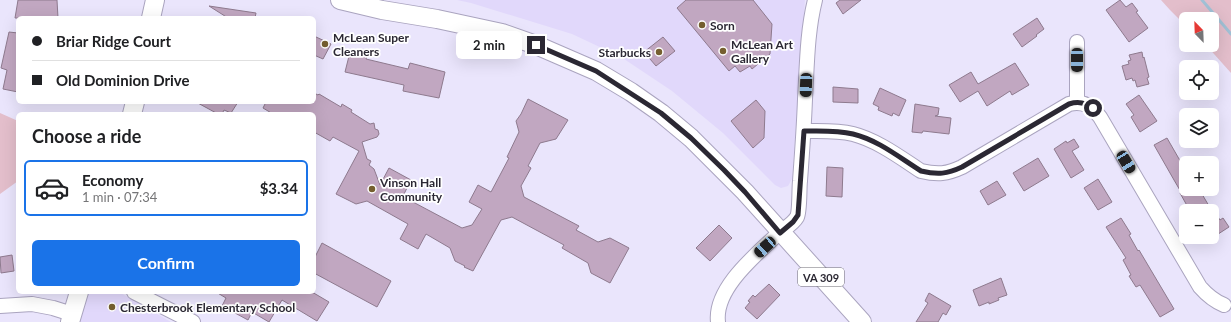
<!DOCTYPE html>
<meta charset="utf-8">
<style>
body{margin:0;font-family:Lato,sans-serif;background:#f6f6f6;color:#202124;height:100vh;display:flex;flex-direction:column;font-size:15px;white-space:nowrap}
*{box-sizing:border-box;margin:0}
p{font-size:13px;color:#757577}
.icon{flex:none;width:22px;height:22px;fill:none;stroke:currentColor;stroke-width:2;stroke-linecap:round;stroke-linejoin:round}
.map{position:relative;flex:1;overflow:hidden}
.sheet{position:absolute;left:16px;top:112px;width:300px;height:182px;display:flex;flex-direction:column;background:#fff;border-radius:6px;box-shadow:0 4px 16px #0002}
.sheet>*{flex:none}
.top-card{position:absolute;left:16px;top:16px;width:300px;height:88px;border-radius:6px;box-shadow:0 4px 16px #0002;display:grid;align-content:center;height:88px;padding:0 16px;background:#fff}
.needle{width:26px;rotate:337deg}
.buttons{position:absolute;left:1179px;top:12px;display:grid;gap:8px}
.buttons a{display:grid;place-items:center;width:40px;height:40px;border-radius:6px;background:#fff;box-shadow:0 4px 16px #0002;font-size:20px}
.end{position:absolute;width:18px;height:18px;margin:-9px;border:5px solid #2b2833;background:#fff;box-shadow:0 0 0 2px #fff}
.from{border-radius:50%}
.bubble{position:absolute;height:28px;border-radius:6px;background:#fff;box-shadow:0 4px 16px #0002;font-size:13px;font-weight:700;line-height:28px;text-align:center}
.car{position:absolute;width:12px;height:24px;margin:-12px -6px;border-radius:5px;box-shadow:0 0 3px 1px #0007;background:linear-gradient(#222 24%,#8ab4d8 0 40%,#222 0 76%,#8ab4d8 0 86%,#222 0)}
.top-card b{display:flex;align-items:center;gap:14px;height:38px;font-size:15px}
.top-card b+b{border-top:1px solid #e0e0e0}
.top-card i{width:10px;height:10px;background:#202124}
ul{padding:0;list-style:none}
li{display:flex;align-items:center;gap:12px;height:56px;margin:0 8px 6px;padding:0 8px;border:2px solid #e0e0e0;border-radius:6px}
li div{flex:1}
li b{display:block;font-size:15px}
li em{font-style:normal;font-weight:700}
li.active{border-color:#1a73e8}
li>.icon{width:36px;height:36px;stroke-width:1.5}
h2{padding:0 16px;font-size:18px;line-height:48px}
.primary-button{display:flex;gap:8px;margin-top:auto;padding:8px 16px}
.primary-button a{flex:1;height:46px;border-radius:6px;background:#1a73e8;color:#fff;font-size:16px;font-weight:700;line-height:46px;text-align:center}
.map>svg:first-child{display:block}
</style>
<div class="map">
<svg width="1231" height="322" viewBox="0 0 1231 322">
<rect width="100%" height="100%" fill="#eae5fc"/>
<!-- built -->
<path fill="#e1d8fb" d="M457 0H805L792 179 788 186 781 188 775 185 723 133 672 91 621 57 572 34 471 3Z
M83 292H119L171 322H74Z"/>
<!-- green -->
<path fill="#e3becb" d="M1161 0H1231V73L1206 45H1212V19H1186V26L1170 10Z
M0 113 18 121V181L0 194Z"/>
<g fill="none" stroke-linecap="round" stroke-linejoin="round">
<!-- stream -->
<path stroke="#a1c1d6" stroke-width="3" d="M1202 0 1231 34"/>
</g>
<!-- building -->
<path fill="#c1a7c1" stroke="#8e7a8e" d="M18 0H57L58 18H15Z
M686 0H753L772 24 770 54 752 69 750 66 740 72 735 66 729 71 677 8Z
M840 0H861L843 14 836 3Z
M1120 0 1126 7 1132 3 1138 11 1136 12 1148 28 1129 42 1106 10Z
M209 6 256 13 255 18H228Z
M1037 18 1044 29 1036 35 1037 36 1022 47 1013 34Z
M9 32 18 33V92L3 89 7 70 1 68Z
M314 36 331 44 323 59 314 55Z
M663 37 675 51 656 66 644 52Z
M355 51 364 53 363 56H367L366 59 408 69 410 63 445 72 439 98 403 91 404 85 345 72 350 52 354 54Z
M1142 52 1143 58 1144 57 1149 77 1147 78 1149 84 1137 87 1135 80 1133 81 1132 78 1126 80 1122 66 1129 64 1128 61 1131 60 1129 55Z
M1015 63 1029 85 1012 95 1010 91 987 106 978 91 960 102 949 85 971 72 978 84Z
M833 87 858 89V103L833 102Z
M880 88 906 100 899 116 893 113 892 116 878 110 879 107 873 104Z
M314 93 318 95 319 94 341 107 342 104 352 110 351 112 370 124 374 123 375 129 378 130 379 134 377 137 362 142 367 159 371 161 369 165 374 169 380 185 389 168 411 180 404 194 414 200 413 202 462 228 472 225 482 209 469 202 478 185 491 192 509 158 507 157 519 132 516 121 521 114 528 99 568 120 556 139 540 143 528 166 531 168 521 186 524 197 579 226 576 230 598 242 610 238 629 248 610 283 591 273 588 263 562 248 564 245 512 217 501 220 473 271 464 267 465 266 455 261 450 248 426 234 418 249 400 239 408 224 367 201 356 204 336 194 359 151 333 137 330 141 314 132V114H273L263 108 266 102H314Z
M1139 95 1157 121 1140 132 1131 117 1134 115 1126 104Z
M756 100 765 111 764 138 753 148 731 121Z
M196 102H238L231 113 224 110 222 114H218Z
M915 104 939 108 938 115 935 116 951 118 949 134 923 131 922 133 912 132Z
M1167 138 1186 171V189H1199L1212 211V208L1220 220 1223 218 1229 227 1212 238V211H1190L1180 193 1181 192 1174 180 1154 145Z
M1074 139 1079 147 1072 151 1084 170 1071 178 1054 149 1066 141 1067 143Z
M1038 158 1049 176 1024 191 1013 173Z
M827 167 843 168 842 197 826 196Z
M1098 179 1112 202 1098 210 1084 188Z
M997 181 1006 195 988 205 980 191Z
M1121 218 1131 234 1129 235 1138 251 1139 250 1174 309 1160 317 1140 285 1136 287 1129 276 1131 275 1123 260 1126 258 1106 227Z
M719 225 732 238 710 261 696 248Z
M322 243 391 281 377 307 314 273V259Z
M12 255 14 271 1 273 0 257Z
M1001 278 1007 295 998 298 999 300 989 304V302L979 306 973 290Z
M769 284 780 295 757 319 745 308 750 302 748 301 753 295 755 297Z
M216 292H312L329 302 317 321 282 300 269 322 252 312 248 320 222 306 226 298Z
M929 293 951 306 946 315 943 313 938 322H916L928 303 925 301Z"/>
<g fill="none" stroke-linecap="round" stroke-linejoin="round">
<!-- minor casing -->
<g stroke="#aaa4bf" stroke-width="16">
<path id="minor" d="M1077 42V102
M804 131C821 131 837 130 853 134 877 140 901 158 921 171 938 175 947 174 962 167L1069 104C1084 100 1092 107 1100 117L1200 287C1207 295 1214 301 1224 305
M134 292 193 322
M0 306 32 304 53 308 72 314
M718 322C714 288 757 254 779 233 785 228 793 224 797 217 800 211 799 189 800 181 802 154 804 127 805 99 807 66 807 32 815 0"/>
</g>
<!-- major casing -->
<g stroke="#aaa4bf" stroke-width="20">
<path id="major" d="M340 0 382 10 437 19 502 33 536 45 596 71 631 92 661 113 691 138 745 192 862 322
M151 18 155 0
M132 114 135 102
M70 322 79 292"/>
</g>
<!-- minor -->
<use href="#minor" stroke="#fff" stroke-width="14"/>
<!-- major -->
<use href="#major" stroke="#fff" stroke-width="18"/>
</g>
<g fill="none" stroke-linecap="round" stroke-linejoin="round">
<!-- route -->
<path stroke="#2b2833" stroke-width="5" d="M536 45 596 71 661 113 691 138 724 170 745 192 780 233 793 222 798 215 804 131C821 131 837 130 853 134 878 140 900 158 921 171 938 175 947 174 962 167L1069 104C1079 101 1085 103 1093 108"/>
</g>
<!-- markers -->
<g fill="#755f2f" stroke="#fff" stroke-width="1.5">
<circle cx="702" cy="25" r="4"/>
<circle cx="325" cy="44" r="4"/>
<circle cx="723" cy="51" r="4"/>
<circle cx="659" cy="52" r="4"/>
<circle cx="372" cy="189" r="4"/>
<circle cx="112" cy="307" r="4"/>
</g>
<g text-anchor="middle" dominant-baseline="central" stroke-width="3.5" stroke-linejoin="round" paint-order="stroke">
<!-- shield labels -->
<rect fill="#fff" stroke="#6b6870" stroke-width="1" x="798" y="268" width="46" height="18" rx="3"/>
<g font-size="11" font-weight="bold" fill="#2b2833">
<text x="821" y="277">VA 309</text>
</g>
<!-- poi labels -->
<g font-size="12" font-weight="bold" fill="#2b2833" stroke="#fff" text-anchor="start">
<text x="710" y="25">Sorn</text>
<text x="333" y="37">McLean Super<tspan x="333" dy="14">Cleaners</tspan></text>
<text x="731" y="44">McLean Art<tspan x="731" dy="14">Gallery</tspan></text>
<text x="651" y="52" text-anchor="end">Starbucks</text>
<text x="380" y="182">Vinson Hall<tspan x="380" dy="14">Community</tspan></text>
<text x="120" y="307">Chesterbrook Elementary School</text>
</g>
</g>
</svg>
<div class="buttons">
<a><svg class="needle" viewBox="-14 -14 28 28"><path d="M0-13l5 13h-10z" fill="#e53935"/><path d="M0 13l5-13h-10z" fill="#757577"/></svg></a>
<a><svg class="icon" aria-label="locate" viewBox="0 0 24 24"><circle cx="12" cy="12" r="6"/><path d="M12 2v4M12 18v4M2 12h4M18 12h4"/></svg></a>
<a><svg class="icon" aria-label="layers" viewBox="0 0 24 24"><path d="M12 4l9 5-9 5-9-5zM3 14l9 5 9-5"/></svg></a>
<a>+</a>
<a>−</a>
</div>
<i class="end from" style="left:1093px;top:108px"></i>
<i class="end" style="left:536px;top:45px"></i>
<div class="bubble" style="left:456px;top:31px;width:66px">2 min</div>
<i class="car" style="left:1077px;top:60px;rotate:180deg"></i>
<i class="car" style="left:806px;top:85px;rotate:182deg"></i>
<i class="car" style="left:1126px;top:162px;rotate:149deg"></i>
<i class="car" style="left:765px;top:247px;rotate:228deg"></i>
<div class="top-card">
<b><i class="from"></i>Briar Ridge Court</b>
<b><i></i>Old Dominion Drive</b>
</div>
<section class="sheet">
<h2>Choose a ride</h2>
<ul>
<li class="active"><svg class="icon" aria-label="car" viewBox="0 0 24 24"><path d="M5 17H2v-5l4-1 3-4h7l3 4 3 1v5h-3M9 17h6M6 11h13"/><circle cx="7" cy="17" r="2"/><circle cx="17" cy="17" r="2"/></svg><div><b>Economy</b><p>1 min · 07:34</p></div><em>$3.34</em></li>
</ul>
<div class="primary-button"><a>Confirm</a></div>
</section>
</div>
